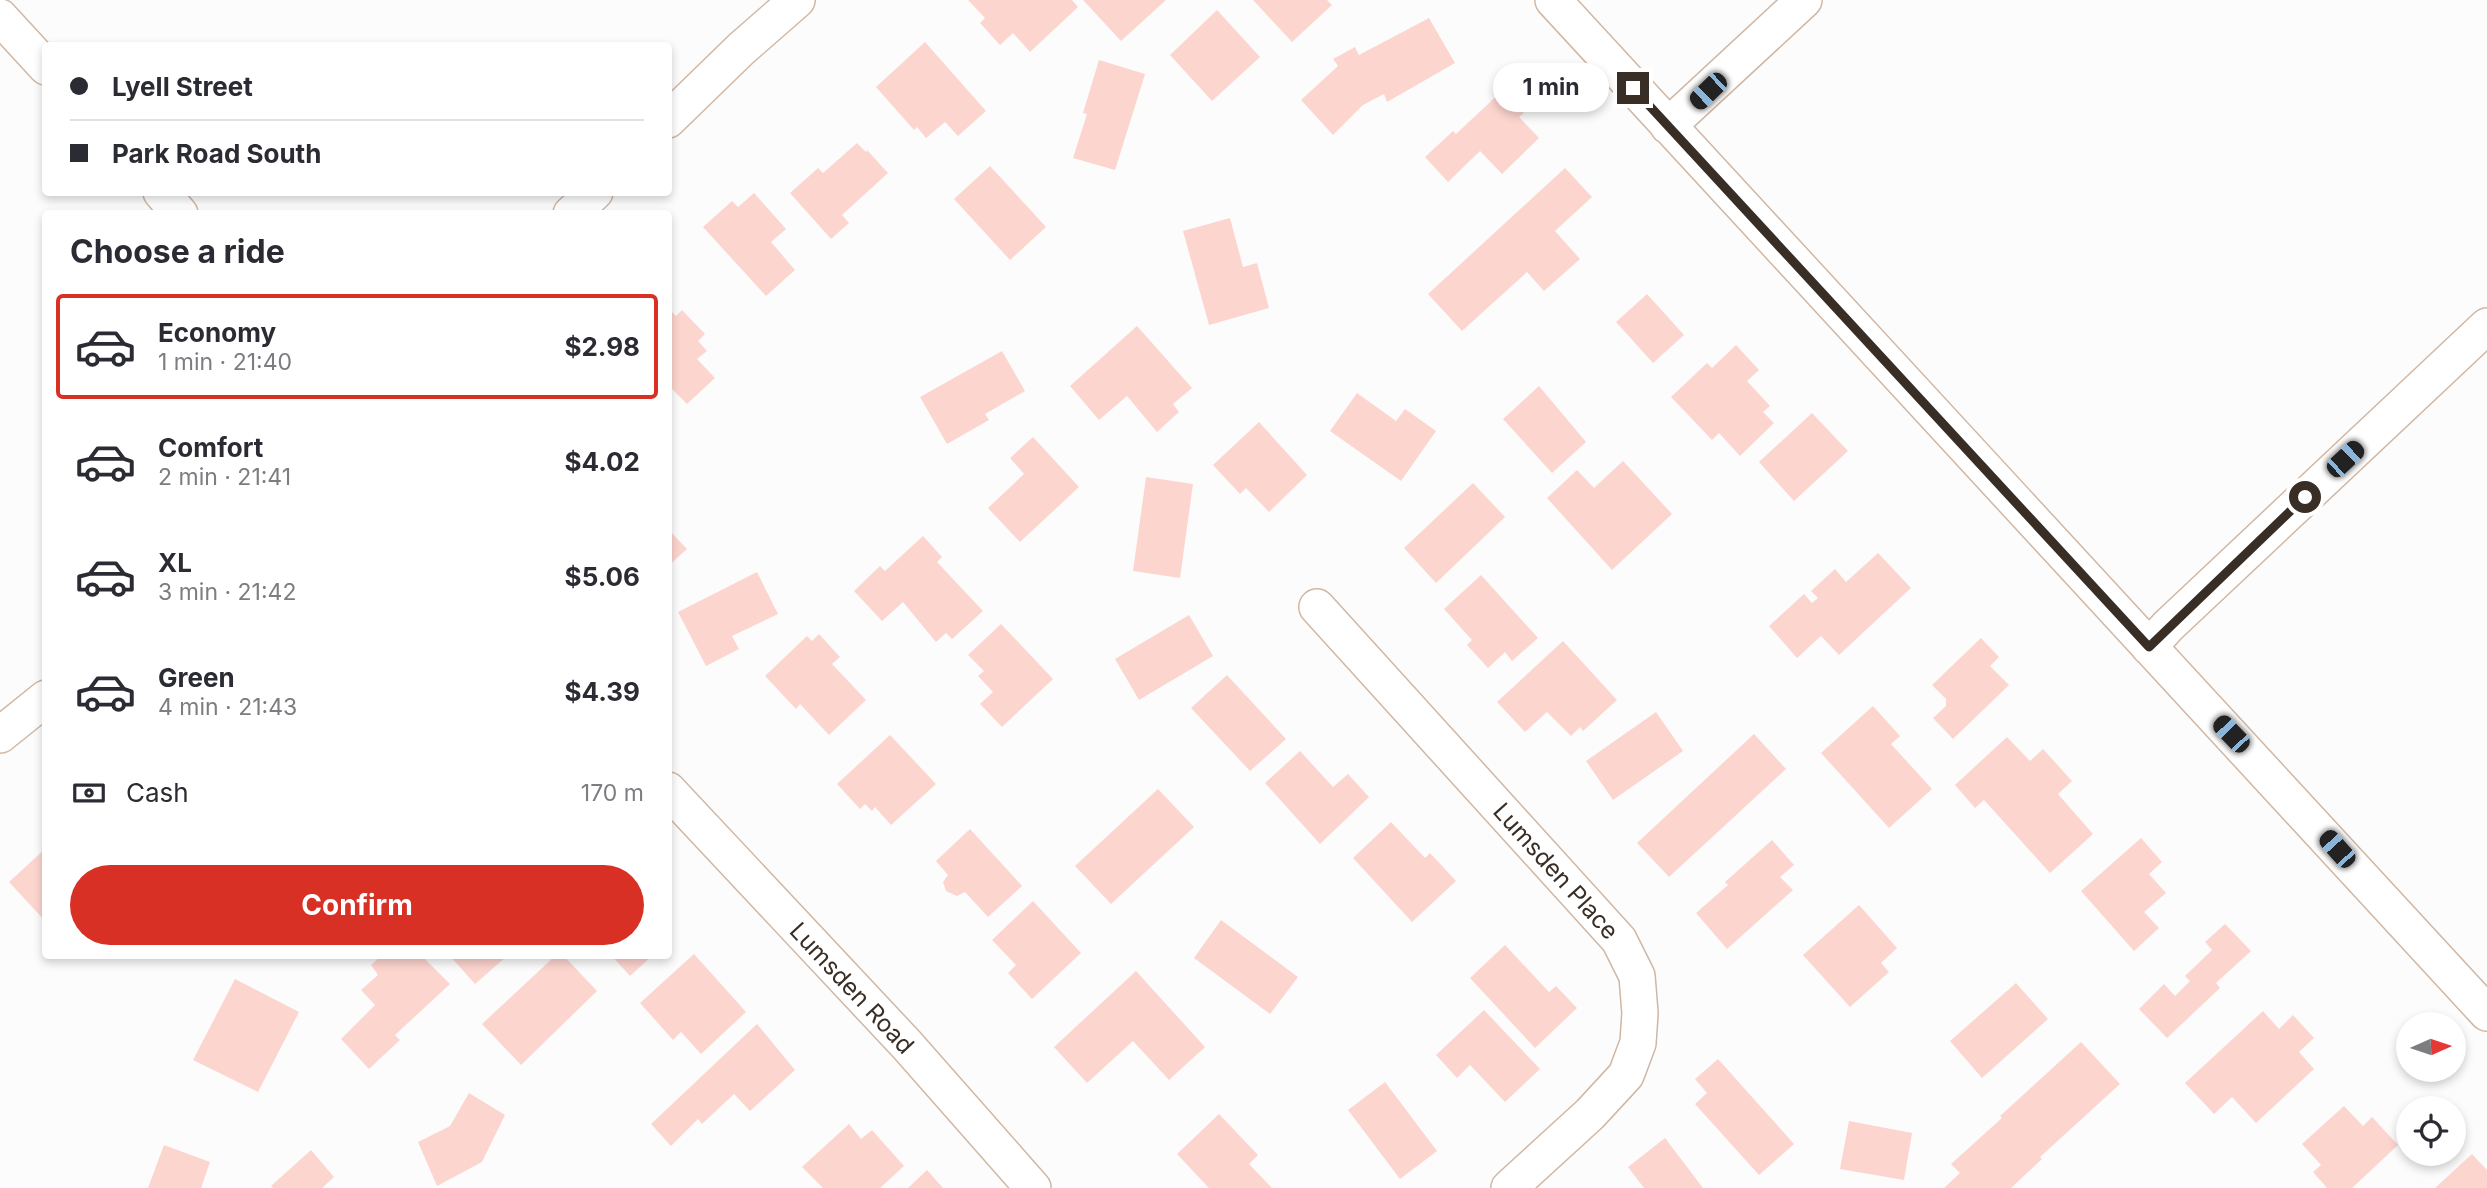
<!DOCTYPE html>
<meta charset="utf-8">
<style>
body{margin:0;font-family:Inter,sans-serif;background:#f7f7f7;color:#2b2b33;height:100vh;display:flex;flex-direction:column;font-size:26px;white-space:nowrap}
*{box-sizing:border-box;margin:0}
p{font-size:23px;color:#7c7c81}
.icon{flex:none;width:38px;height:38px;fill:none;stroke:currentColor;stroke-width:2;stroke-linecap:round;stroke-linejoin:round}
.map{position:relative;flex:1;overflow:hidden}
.sheet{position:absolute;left:42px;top:210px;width:630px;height:749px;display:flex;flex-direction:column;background:#fff;border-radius:7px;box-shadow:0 4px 10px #0003}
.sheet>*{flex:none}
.guide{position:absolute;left:42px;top:42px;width:630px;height:154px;border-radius:7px;box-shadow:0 4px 10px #0003;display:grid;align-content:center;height:154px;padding:0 28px;background:#fff}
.needle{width:46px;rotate:87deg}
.controls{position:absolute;left:2396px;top:1012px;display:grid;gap:14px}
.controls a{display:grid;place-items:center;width:70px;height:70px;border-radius:50%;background:#fff;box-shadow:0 4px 10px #0003;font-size:35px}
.end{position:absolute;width:32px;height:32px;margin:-16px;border:9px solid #382e26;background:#fff;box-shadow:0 0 0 4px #fff}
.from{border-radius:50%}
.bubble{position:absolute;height:49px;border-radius:24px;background:#fff;box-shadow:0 4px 10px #0003;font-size:23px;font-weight:700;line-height:49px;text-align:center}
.car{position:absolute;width:21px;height:42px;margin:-21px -10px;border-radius:9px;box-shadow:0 0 5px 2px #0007;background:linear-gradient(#222 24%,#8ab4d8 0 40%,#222 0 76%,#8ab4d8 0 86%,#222 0)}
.guide b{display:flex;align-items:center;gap:24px;height:66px;font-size:26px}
.guide b+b{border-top:2px solid #e1e1e2}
.guide i{width:18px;height:18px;background:#2b2b33}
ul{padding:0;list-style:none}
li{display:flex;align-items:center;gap:21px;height:105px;margin:0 14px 10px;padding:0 14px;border:4px solid transparent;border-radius:7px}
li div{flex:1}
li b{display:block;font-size:26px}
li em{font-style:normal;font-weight:700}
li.selected{border-color:#d93025}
li>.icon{width:63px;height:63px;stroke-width:1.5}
h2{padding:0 28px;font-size:32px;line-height:84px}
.pay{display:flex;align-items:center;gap:18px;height:77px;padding:0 28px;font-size:26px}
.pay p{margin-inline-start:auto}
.action{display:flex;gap:14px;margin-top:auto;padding:14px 28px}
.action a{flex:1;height:80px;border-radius:42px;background:#d93025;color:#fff;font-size:28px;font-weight:700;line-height:80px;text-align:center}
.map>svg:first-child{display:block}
</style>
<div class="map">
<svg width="2487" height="1188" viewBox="0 0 2487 1188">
<rect width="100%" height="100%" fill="#fcfcfc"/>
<!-- building -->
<path fill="#fdd5cf" d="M968 0H1072L1078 7 1030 52 1013 33 1000 45 980 23 985 18Z
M1083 0H1166L1121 41Z
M1253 0H1327L1332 5 1292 42Z
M1217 10 1260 57 1212 101 1170 55Z
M1429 18 1455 63 1387 102 1384 94 1363 105 1333 135 1301 100 1338 66 1333 59 1355 47 1359 55Z
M925 42 986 111 958 136 945 122 926 138 917 127 914 130 876 87Z
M1099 60 1145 74 1115 170 1073 158 1087 114 1083 113Z
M1503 90 1524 113 1519 117 1539 138 1502 174 1480 151 1448 182 1425 157 1453 131 1456 134Z
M857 143 866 152 867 150 888 173 842 215 849 223 831 239 790 193 818 168 823 173Z
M990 166 1046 227 1010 260 954 199Z
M1565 168 1592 197 1555 231 1580 259 1544 291 1527 272 1462 331 1428 294Z
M754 193 786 229 771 242 795 270 766 296 703 227 732 201 738 207Z
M1230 218 1243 267 1257 263 1269 308 1209 325 1183 231Z
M1647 294 1684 335 1653 363 1616 322Z
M668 308 676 316 682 310 705 334 698 341 707 351 697 359 715 378 687 404 668 385Z
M1137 326 1192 388 1173 404 1179 412 1157 432 1127 396 1099 420 1070 386Z
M1736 345 1759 370 1747 381 1770 406 1763 412 1774 423 1740 456 1719 433 1712 440 1671 397 1707 363 1712 368Z
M1002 351 1025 391 985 414 989 420 947 444 920 397Z
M1539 386 1586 442 1552 473 1503 419Z
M1357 393 1396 421 1405 409 1436 431 1401 481 1330 431Z
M1812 413 1848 451 1794 501 1759 462Z
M1259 422 1307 475 1269 512 1246 488 1240 494 1213 465Z
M1033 437 1079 487 1020 542 988 508 1024 474 1010 458Z
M1623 461 1672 514 1612 570 1547 498 1577 470 1594 488Z
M1146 477 1193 484 1180 578 1133 571Z
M1473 483 1505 517 1436 583 1404 548Z
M668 529 687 549 668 566Z
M923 536 942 557 937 562 983 611 952 639 946 633 936 642 903 602 882 621 854 591 880 566 885 571Z
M1878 553 1911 588 1839 655 1821 636 1797 658 1769 626 1804 594 1812 603 1818 598 1811 591 1835 569 1846 582Z
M757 572 778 614 732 636 739 649 706 666 678 612Z
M1481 575 1538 638 1512 661 1505 652 1488 668 1467 645 1472 640 1444 609Z
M1189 615 1213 656 1139 700 1115 659Z
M1001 624 1053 679 1002 727 980 704 993 692 978 676 984 671 968 655Z
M819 634 840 657 832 664 866 700 829 735 800 704 796 709 765 676 807 636 812 641Z
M1981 638 1999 657 1990 666 2009 685 1953 739 1933 718 1946 706V699L1932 685Z
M1563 641 1617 700 1583 731 1580 727 1571 736 1547 712 1525 732 1497 702Z
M1227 675 1286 739 1250 771 1191 708Z
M1873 706 1900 736 1891 744 1932 789 1889 828 1821 753Z
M1656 712 1683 751 1613 800 1586 761Z
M1754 734 1786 769 1669 877 1637 843Z
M890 735 936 784 891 825 875 807 872 811 865 804 860 809 837 784Z
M2007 737 2030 761 2043 749 2072 781 2058 794 2093 834 2050 873 1984 800 1975 808 1955 785Z
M1300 751 1333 787 1348 774 1369 797 1320 844 1265 783Z
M1158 789 1194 827 1111 904 1075 866Z
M1391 822 1425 858 1430 853 1456 881 1412 922 1353 858Z
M970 829 1022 886 988 917 965 892 957 896 946 891 943 882 948 875 936 861Z
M2141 838 2162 862 2149 874 2166 893 2144 912 2159 928 2134 951 2081 891Z
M1772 840 1794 865 1780 877 1793 890 1727 949 1696 913 1728 885 1725 882Z
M46 848V922L9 882Z
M1033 901 1081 953 1032 999 1008 973 1016 965 992 940Z
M1859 905 1897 948 1881 963 1889 972 1850 1007 1803 955Z
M1221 920 1298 977 1270 1014 1194 958Z
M2225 924 2251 951 2216 983 2220 988 2167 1038 2139 1009 2164 984 2175 996 2190 981 2185 976 2212 950 2205 942Z
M1505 945 1549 992 1556 986 1577 1008 1535 1048 1470 978Z
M694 954 746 1012 701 1054 681 1032 673 1040 640 1003Z
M381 956H422L450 984 395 1035 400 1040 369 1069 341 1039 375 1005 361 990 378 975 371 965Z
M450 956H507L475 984Z
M555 956H564L597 991 521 1065 482 1024Z
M612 956H652L630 976Z
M1136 971 1205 1047 1169 1080 1133 1041 1087 1083 1054 1047Z
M235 979 299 1012 258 1092 193 1060Z
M2016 983 2048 1019 1982 1078 1950 1041Z
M1484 1010 1540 1069 1505 1102 1470 1065 1457 1078 1436 1055Z
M2263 1011 2279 1029 2293 1015 2314 1038 2299 1052 2314 1069 2256 1123 2232 1097 2214 1114 2185 1083Z
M757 1024 795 1070 750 1111 734 1094 702 1124 698 1119 671 1146 651 1124Z
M2081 1042 2120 1084 2040 1157 2042 1159 2011 1188H1944L1960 1173 1951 1164 2002 1118 2000 1116Z
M1718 1059 1794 1144 1759 1175 1695 1104 1707 1093 1695 1079Z
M1385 1082 1437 1151 1400 1179 1348 1110Z
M469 1093 505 1115 482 1162 437 1186 418 1142 450 1126Z
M2344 1106 2363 1126 2372 1117 2398 1145 2352 1188H2327L2313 1172 2321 1165 2302 1144Z
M1219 1114 1258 1155 1249 1164 1272 1188H1209L1177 1154Z
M1849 1121 1912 1133 1904 1180 1840 1169Z
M849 1124 861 1139 872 1130 904 1166 880 1188H823L802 1167Z
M1665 1138 1703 1188H1644L1628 1167Z
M164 1145 210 1162 201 1188H148Z
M311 1150 334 1177 322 1188H273L271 1186Z
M2472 1154 2487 1170V1188H2435Z
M927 1170 943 1188H908Z"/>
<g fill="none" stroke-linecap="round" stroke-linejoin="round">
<!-- street casing -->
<g stroke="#d0b7a4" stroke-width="38">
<path id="street" d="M1553 0 2487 1013
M0 17 46 67
M668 120 741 49 797 0
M1668 126 1804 0
M161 192 180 214
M571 214 595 192
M1317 607 1619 940 1637 976 1640 1013 1638 1043 1626 1075 1590 1114 1509 1188
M2149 647 2168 626 2487 326
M0 735 46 698
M668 790 907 1045 1033 1188"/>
</g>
<!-- street -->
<use href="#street" stroke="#fff" stroke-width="35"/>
</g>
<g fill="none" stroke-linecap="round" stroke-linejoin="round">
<!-- route -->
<path stroke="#382e26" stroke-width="9" d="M1633 88 2149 647 2305 497"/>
</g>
<g text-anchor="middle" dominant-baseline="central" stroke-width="5" stroke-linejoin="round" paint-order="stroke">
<!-- street labels -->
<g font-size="24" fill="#382e26" stroke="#fff">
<text transform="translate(1556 871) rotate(48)">Lumsden Place</text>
<text transform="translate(852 988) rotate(47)">Lumsden Road</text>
</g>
</g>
</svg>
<div class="controls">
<a><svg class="needle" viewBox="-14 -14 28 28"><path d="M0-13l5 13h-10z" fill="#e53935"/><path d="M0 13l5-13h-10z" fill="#7c7c81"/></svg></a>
<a><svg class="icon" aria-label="locate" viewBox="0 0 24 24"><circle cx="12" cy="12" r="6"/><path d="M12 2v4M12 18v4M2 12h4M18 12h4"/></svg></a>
</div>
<i class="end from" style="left:2305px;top:497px"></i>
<i class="end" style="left:1633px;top:88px"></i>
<div class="bubble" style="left:1493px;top:63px;width:116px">1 min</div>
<i class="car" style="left:1708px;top:91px;rotate:226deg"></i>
<i class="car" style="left:2345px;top:459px;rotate:47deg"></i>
<i class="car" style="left:2231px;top:734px;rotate:316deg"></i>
<i class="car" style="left:2337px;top:849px;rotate:318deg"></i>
<div class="guide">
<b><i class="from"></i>Lyell Street</b>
<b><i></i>Park Road South</b>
</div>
<section class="sheet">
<h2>Choose a ride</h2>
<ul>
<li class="selected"><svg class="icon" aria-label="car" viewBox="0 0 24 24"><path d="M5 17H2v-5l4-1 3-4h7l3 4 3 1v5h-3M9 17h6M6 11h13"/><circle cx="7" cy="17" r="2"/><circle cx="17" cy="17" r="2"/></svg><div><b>Economy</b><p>1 min · 21:40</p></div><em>$2.98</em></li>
<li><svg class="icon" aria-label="car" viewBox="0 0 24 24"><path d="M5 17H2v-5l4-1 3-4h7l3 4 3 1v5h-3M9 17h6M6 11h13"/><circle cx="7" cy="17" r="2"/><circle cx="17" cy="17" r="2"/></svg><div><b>Comfort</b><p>2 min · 21:41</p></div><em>$4.02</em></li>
<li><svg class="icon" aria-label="car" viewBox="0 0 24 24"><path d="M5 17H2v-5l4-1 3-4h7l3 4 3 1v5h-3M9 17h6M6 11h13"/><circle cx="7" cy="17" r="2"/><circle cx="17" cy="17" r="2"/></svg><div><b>XL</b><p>3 min · 21:42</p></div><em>$5.06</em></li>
<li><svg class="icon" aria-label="car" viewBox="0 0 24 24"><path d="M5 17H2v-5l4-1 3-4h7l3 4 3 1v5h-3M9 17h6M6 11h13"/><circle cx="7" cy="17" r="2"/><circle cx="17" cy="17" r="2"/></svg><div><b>Green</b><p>4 min · 21:43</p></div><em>$4.39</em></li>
</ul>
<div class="pay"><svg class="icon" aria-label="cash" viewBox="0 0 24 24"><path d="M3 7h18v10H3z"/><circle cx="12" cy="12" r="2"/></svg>Cash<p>170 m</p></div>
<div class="action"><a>Confirm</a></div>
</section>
</div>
